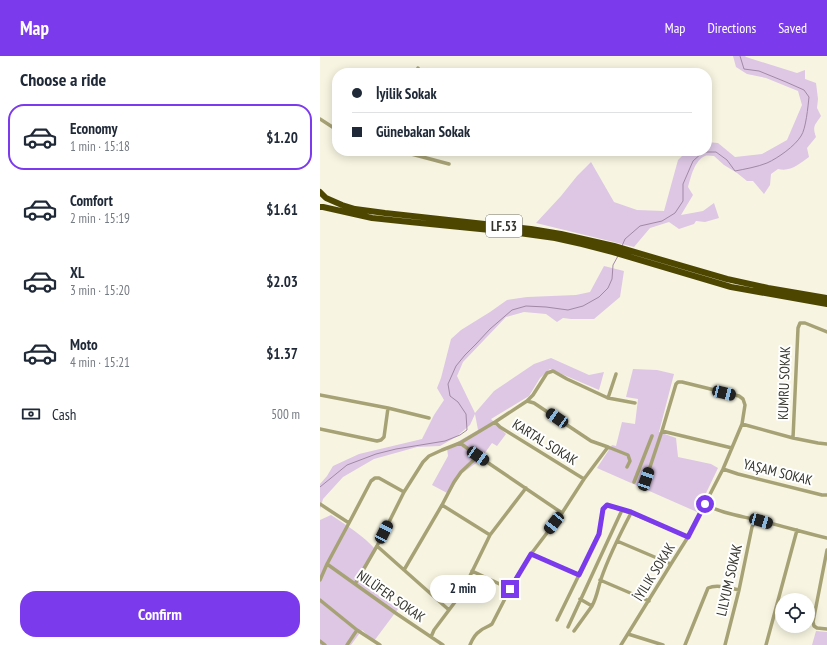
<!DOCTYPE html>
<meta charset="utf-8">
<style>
body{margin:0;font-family:"PT Sans Narrow",sans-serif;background:#f6f6f7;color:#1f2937;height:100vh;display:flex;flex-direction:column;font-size:15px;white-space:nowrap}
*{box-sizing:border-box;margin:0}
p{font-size:13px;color:#747a83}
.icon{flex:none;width:22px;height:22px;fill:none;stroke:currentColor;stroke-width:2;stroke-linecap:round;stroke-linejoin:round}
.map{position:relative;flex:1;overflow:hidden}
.details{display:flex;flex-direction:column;background:#fff;width:320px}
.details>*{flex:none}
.hud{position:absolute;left:12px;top:12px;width:380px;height:88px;border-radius:16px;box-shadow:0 2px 10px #0003;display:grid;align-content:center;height:88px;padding:0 20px;background:#fff}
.buttons{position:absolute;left:455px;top:537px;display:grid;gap:8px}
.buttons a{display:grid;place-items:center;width:40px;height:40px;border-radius:50%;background:#fff;box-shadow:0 2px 10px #0003;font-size:20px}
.end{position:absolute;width:18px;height:18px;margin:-9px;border:5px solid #7c3aed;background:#fff;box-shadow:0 0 0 2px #fff}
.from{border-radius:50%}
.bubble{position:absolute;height:28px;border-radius:14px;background:#fff;box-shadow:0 2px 10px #0003;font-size:13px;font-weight:800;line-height:28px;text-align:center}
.car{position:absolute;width:12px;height:24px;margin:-12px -6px;border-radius:5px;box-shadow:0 0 3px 1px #0007;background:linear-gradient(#222 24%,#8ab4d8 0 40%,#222 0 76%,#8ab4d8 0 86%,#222 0)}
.hud b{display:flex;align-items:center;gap:14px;height:38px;font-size:15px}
.hud b+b{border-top:1px solid #e0e1e3}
.hud i{width:10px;height:10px;background:#1f2937}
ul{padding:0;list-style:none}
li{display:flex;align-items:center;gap:12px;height:66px;margin:0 8px 6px;padding:0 12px;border:2px solid transparent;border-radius:16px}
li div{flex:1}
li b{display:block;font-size:15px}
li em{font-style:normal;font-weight:800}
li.selected{border-color:#7c3aed}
li>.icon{width:36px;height:36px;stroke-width:1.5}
h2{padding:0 20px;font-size:18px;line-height:48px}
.pay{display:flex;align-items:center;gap:10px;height:44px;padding:0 20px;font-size:15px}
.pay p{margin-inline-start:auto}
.primary-button{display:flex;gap:8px;margin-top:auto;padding:8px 20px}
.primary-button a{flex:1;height:46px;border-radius:16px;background:#7c3aed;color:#fff;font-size:16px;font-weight:800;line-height:46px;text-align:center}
header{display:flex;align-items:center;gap:24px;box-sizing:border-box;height:56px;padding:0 20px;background:#7c3aed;color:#fff}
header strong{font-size:19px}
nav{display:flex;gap:22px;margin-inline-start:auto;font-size:14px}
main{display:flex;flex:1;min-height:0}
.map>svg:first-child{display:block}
</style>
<header>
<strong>Map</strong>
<nav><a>Map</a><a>Directions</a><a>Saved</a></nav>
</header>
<main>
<section class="details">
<h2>Choose a ride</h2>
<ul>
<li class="selected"><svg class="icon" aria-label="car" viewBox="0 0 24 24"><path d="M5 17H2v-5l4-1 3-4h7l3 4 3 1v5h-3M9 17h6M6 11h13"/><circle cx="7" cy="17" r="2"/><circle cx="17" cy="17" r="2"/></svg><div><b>Economy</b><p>1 min · 15:18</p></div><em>$1.20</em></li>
<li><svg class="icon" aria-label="car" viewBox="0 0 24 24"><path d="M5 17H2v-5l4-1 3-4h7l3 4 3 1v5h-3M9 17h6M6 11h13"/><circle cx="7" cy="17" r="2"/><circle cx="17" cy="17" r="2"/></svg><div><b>Comfort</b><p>2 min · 15:19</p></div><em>$1.61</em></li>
<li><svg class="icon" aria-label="car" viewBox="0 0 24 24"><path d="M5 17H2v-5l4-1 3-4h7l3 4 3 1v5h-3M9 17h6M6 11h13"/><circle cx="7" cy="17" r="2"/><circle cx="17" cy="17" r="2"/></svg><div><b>XL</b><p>3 min · 15:20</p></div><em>$2.03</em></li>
<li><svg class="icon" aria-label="car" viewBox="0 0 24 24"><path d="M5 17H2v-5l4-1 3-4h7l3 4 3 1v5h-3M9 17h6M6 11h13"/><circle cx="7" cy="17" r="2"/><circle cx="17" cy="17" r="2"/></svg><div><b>Moto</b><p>4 min · 15:21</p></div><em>$1.37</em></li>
</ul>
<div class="pay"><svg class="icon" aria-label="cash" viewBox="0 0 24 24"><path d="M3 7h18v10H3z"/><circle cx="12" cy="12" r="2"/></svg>Cash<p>500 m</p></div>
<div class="primary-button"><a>Confirm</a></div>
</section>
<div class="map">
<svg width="507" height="589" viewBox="0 0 507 589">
<rect width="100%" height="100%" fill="#f7f5e1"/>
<!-- green -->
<path fill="#ddc7e4" d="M413 0H425L426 1 477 17 485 14V23L496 27 498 43 497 52 501 60C495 69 492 70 496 81L487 92 489 101C479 108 471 116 458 113L451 118 450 129 444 138 433 125H427L417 117 404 109 394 100C391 100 387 99 385 100 374 105 371 121 368 131L373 139 361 159 383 155 394 147 399 162 385 166 376 165 374 168 359 173 349 166 330 172 314 191 216 167 241 140 257 120 271 106 294 146 317 154 344 155 358 104 367 95H387V86L398 87 415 101 442 98 467 84 482 49 478 35 446 22 427 18 416 11Z
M284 210 304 215 300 241 274 263H251L243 262 237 266 226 258 204 256 186 261 143 306 137 320 155 357 174 335 214 308 231 302 269 319 284 316 279 334 230 313 220 322 209 340 171 363 186 378 177 390 172 387 159 405 141 418 129 438 112 429 128 400 127 392 158 374 155 358 150 369 136 381 120 390 97 391 54 403 23 421 3 443 0 453V428L7 420 13 410 39 398 102 383 114 359 124 344 117 332 121 322 131 283 141 274 170 256 187 244 207 241 256 239 270 236Z
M313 313 337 314 354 318 339 376 356 382 358 401 391 408 398 412 377 456 277 412 292 389 296 390 302 366 315 368 318 343 306 341Z
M11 459C26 469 44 480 56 494L39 526 78 553 54 585 42 574 31 589H0V464Z
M496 575 507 576V589H492Z"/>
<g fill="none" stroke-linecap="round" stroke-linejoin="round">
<!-- stream -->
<path stroke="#a189a6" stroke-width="1" d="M302 190 305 183 320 170 342 165 355 157 363 145V128L373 105 383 96H396L407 104 415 115C425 113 437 111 447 107 458 102 475 90 481 80 486 73 488 50 489 41L484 34 466 26 439 15 424 13 420 0
M0 431 27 409 56 398 76 393 125 385 140 379 147 374 146 358 138 346 130 340 128 328 136 310 145 299 156 288 170 273 192 254 206 250 226 251 248 254 263 250 279 241 288 232 292 223 293 209 298 200"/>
<!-- street -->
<path stroke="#a7a276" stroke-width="3.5" d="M96 17 98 12
M0 63 17 74
M80 95 129 108
M0 339 68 352 109 362
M288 342 296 318
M207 345 213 339 227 317 233 315 247 323 288 342 315 347
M175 366 180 371 264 423
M422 368 473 382 498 387 507 388
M0 373 57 385 61 384 64 381 68 352
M342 375 412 392
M473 382 478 272 480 267H485L507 276
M140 387 158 400 242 457
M288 391 308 399 310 405 307 411
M403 413 418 418 502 439H507
M314 426 332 380
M0 448 29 467
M385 448C402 458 422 460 441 465 463 470 485 477 507 482
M122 449 170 479
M297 485 351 508
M57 490 129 554
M507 494 493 566 494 570 497 572 507 573
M211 498 259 519
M7 508 77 558 123 589
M84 514 122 449 134 426 141 416 158 400
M152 515 190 533
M0 524 7 508 29 467 51 425 55 422H59L84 436
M280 524 329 545
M35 528 57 490 84 436 103 406 109 400 122 394 140 387 175 366 207 345 214 347 271 385 288 391 264 423 242 457 211 498 190 533 172 568C168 571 163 572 160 575 155 578 152 584 150 589
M260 543 272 550C277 541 278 532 281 523 289 500 300 478 311 457
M0 544 37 574 60 589
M237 564 279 478 283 453 287 449 311 457 368 481
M248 571 302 454
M254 575 272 550
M308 578 343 589
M111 581 114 574 138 542 146 528 170 479 206 432
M0 585 5 589
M27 589 37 574
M301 589 351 508 368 481 403 413 422 368 425 349 423 343 419 340 362 326H358L356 328 342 375 326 423
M365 589 388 532C397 528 409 532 419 534
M405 589 419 534 432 471 436 464
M446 589 477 474"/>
<!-- highway -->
<path stroke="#4d4600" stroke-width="6" d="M0 136 6 142 22 149 35 153 65 157 211 173 241 178 294 190 407 223 448 232 507 242
M0 151H3L52 162 90 166 199 177 235 182 262 188 293 196 411 231 507 248"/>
</g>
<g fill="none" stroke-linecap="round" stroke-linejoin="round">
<!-- route -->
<path stroke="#7c3aed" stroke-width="5" d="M190 533 211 498 259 519 279 478 283 453 287 449 311 456 368 481 385 448"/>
</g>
<g text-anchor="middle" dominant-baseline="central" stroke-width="4" stroke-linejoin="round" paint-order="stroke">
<!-- shield labels -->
<rect fill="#fff" stroke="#71716b" stroke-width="1" x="166" y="159" width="36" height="22" rx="3"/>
<g font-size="13" font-weight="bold" fill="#34342c">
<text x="184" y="170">LF.53</text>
</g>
<!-- street labels -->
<g font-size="14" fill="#34342c" stroke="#fff">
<text transform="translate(464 327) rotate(-88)">KUMRU SOKAK</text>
<text transform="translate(225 386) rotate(32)">KARTAL SOKAK</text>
<text transform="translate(458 416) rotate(14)">YAŞAM SOKAK</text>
<text transform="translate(334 516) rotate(-58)">İYILIK SOKAK</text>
<text transform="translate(409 524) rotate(-77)">LILYUM SOKAK</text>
<text transform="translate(71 540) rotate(35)">NILÜFER SOKAK</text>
</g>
</g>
</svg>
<div class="buttons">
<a><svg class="icon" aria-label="locate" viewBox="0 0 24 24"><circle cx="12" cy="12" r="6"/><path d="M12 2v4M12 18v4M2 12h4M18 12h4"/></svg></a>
</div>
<i class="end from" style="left:385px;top:448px"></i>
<i class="end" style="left:190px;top:533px"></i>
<div class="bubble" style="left:110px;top:519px;width:66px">2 min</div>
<i class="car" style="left:404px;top:337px;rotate:104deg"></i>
<i class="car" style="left:237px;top:362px;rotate:304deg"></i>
<i class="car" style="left:158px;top:400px;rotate:124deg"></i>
<i class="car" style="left:326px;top:423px;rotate:19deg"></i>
<i class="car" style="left:441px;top:465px;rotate:106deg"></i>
<i class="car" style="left:234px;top:467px;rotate:218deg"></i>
<i class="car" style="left:64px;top:476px;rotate:27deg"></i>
<div class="hud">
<b><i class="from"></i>İyilik Sokak</b>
<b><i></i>Günebakan Sokak</b>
</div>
</div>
</main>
